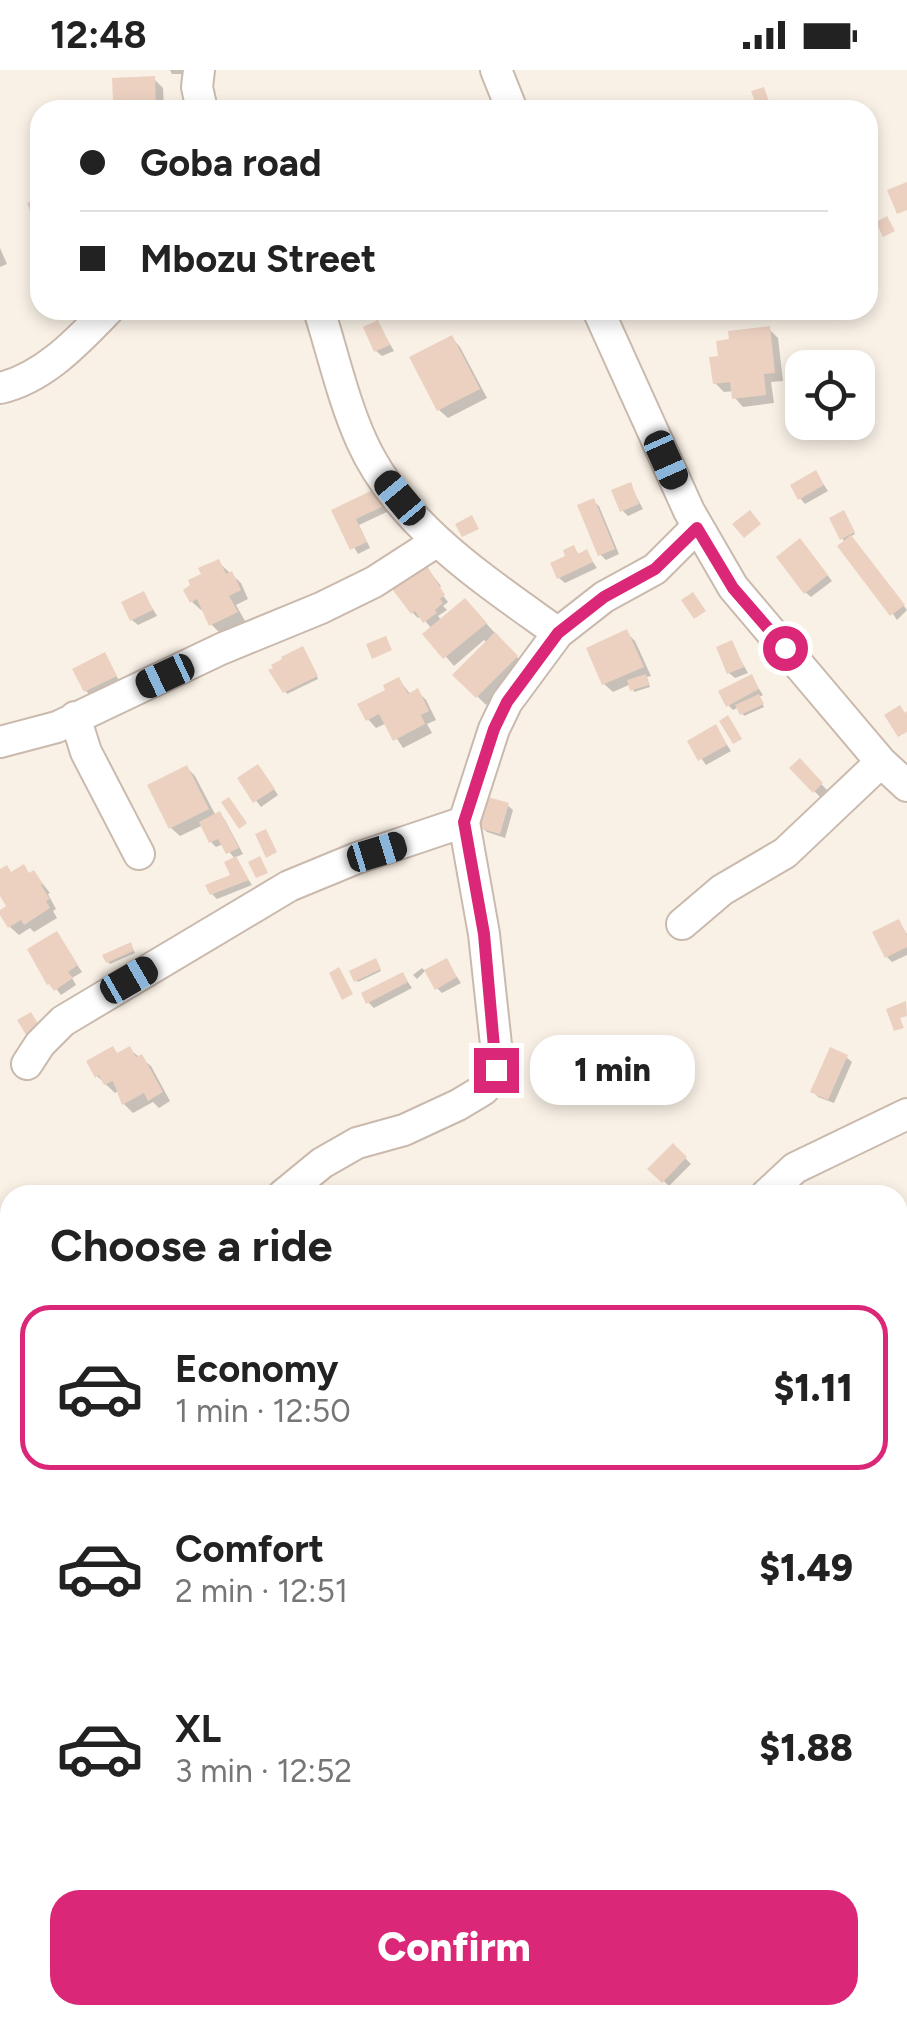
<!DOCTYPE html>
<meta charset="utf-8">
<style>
body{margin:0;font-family:Figtree,sans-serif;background:#f2f2f2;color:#222;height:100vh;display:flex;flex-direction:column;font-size:38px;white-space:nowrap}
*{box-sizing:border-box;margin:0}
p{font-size:32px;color:#767676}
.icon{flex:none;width:55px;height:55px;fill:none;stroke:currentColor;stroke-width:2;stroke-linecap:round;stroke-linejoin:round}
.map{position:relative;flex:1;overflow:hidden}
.drawer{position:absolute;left:0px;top:1115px;width:908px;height:840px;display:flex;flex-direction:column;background:#fff;border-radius:30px 30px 0 0;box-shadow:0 5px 15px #0003}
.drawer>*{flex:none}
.banner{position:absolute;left:30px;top:30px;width:848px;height:220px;border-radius:30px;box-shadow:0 5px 15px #0003;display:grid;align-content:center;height:220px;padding:0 50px;background:#fff}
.controls{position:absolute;left:785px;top:280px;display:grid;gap:20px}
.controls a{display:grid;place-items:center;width:90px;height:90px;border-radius:20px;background:#fff;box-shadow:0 5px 15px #0003;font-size:50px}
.end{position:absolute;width:45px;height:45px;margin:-22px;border:12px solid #db2777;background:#fff;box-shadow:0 0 0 5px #fff}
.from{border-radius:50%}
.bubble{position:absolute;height:70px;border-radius:30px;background:#fff;box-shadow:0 5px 15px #0003;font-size:32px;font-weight:800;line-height:70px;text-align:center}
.car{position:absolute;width:30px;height:60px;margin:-30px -15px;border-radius:12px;box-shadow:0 0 8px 2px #0007;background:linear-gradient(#222 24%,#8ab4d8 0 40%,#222 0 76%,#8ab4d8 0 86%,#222 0)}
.banner b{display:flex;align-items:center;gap:35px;height:95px;font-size:38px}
.banner b+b{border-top:2px solid #e0e0e0}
.banner i{width:25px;height:25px;background:#222}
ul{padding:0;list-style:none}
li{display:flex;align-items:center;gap:30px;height:165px;margin:0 20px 15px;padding:0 30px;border:5px solid transparent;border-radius:30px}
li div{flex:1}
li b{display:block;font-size:38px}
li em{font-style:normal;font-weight:800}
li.active{border-color:#db2777}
li>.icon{width:90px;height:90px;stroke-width:1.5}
h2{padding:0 50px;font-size:45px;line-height:120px}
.cta{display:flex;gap:20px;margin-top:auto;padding:20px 50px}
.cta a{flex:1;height:115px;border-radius:30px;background:#db2777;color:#fff;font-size:40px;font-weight:800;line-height:115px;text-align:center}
.status{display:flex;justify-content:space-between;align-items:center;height:70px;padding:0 50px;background:#fff;direction:ltr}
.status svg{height:28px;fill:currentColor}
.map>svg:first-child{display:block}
</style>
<div class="status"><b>12:48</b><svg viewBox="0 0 49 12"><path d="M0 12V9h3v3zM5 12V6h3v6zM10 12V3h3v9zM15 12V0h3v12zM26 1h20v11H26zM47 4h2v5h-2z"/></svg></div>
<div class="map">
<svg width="907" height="1955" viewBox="0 0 907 1955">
<rect width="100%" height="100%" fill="#f9f1e6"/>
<!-- shadow -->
<path fill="#0003" d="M170 0H184V4H172Z
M154 9 163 18 164 40H97L115 35Z
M0 178 7 194 0 197Z
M378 253 394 281 382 286 376 281Z
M769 259 778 268 783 311 771 312 774 333 743 337 735 328 734 321 724 322 715 313Z
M452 268 460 277 487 328 448 348 439 340Z
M816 403 828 421 805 434 800 428Z
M630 415 643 439 628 446 622 440Z
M379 420 391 440 359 455 370 478 358 484 334 441Z
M593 431 599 436 619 484 606 490 600 484Z
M845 445 855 464 850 467 907 540 897 550 842 468Z
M806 477 832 511 811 527 805 522Z
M573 478 580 485 586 482 597 498 565 513 559 508Z
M218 492 241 513 248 529 236 535 245 551 220 563 211 554 204 539 201 540 192 532Z
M426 497 441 516 438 519 448 532 443 536 447 540 438 546 442 551 474 540 525 596 486 635 456 605 487 573 484 570 454 596 426 564 432 559 421 546 418 548 413 543Z
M144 524 157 546 138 555 132 550Z
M626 562 635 571 651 606 647 607 650 617 634 622 631 614 613 622 604 614Z
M731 573 748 603 735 608 729 603Z
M305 581 318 609 287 624 285 621Z
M104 585 120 612 91 626 86 621Z
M751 607 763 625 759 627 764 637 744 646 739 637 733 640 728 635Z
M399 610 411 625 418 622 426 630 436 650 427 654 432 663 403 678 387 653 376 658 368 649Z
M716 658 731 681 706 695 690 672Z
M800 692 827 720 820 727 793 699Z
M187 698 195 706 216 746 220 744 225 750 243 784 234 788 252 815 217 829 212 824 234 807 235 789 223 774 216 777 211 772 203 755 180 766 171 758Z
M263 703 278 725 261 737 240 709Z
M507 735 513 740 505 768 487 762 481 757Z
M0 802 34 803 50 823 48 824 56 839 53 841 57 848 34 862 30 858 19 865 10 857V837L0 824Z
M899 852 907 864V885L892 892 887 887Z
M57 864 82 902 72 908 76 915 61 925 35 891Z
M132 877 135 883 110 894 108 892 106 886Z
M446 891 461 913 442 923 437 918Z
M377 893 381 901 358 912 356 910Z
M422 898 425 901 417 909 413 905Z
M403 905 412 918 374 938 368 932Z
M129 979 151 996 170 1031 159 1038 153 1032 133 1043 124 1034 119 1020 115 1023 97 1006Z
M846 987 852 992 834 1033 818 1027 813 1021Z
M673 1076 691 1094 669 1116 651 1099Z
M0 1210 4 1217 10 1214 8 1290 0 1282Z
M0 1318 10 1336 0 1341Z
M0 1503 10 1516 0 1525Z
M0 1835 10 1853V1881L0 1887Z
M208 1945H220V1955H207Z
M479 1945H517L520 1953 497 1954 490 1948 484 1950Z"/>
<!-- building -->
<path fill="#ecd1c1" d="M155 6 156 40H95L94 33 113 32 112 8Z
M764 17 772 40H758L751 21Z
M907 112V140L897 144 887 120Z
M40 128V166L27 133Z
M887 146 895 161 883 167 876 152Z
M378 250 390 275 374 282 363 257Z
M770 256 775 303 764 304 766 325 732 329 730 312 713 314 709 287 718 286 716 271 729 269 728 261Z
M452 265 480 319 437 341 409 287Z
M816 400 824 415 798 430 790 415Z
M631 412 639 434 620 442 611 420Z
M379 417 388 434 356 449 367 472 350 480 331 440Z
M594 428 615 479 598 486 577 435Z
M750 440 761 454 744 468 732 454Z
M844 440 855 462 840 470 829 448Z
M472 445 479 459 462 467 455 454Z
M851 465 905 535 890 546 837 476Z
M800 468 828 505 804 524 776 487Z
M574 475 578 484 587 479 593 492 557 509 550 493 565 486 563 480Z
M219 489 226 504 232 501 241 520 229 526 238 542 209 556 197 529 190 533 183 520 190 515 188 510 201 504 198 498Z
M426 494 445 525 440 529 443 533 435 540 437 543 423 553 415 541 411 544 392 519Z
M144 521 153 540 130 551 121 532Z
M693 522 706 541 694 549 681 530Z
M465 528 487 553 443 589 422 564Z
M627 559 644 597 602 615 586 578Z
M495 562 518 586 476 628 452 605Z
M386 566 392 580 372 589 366 574Z
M732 570 744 597 727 604 716 577Z
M303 576 318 606 283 623 268 600 273 598 271 595 282 589 281 587Z
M105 582 117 606 84 622 72 599Z
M646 604 649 615 630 621 627 610Z
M752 604 759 619 726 637 718 621Z
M399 607 408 624 418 618 429 641 421 645 425 654 393 671 379 644 366 651 357 634 385 620 383 615Z
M759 624 764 634 740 645 735 635Z
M900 635 905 643 907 641V662L898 667 884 645Z
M728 645 742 669 733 674 719 651Z
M716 654 727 675 698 691 687 671Z
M800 688 823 713 813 723 789 698Z
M258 694 275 719 253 733 237 708Z
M187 695 209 739 169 759 147 715Z
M229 727 247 753 239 759 221 732Z
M488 727 509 733 500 764 479 758Z
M220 741 239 778 226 784 218 769 209 773 199 752Z
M266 759 277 782 266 788 255 764Z
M236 786 249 810 210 825 205 815 230 805 224 792Z
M260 786 268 803 256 808 248 792Z
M24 794 29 803 34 800 43 814 41 815 50 829 46 831 50 838 24 855 21 850 8 858 0 845V840L6 836 0 826V799L7 795 11 802Z
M899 849 907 865V877L885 888 872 862Z
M57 861 78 895 68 902 73 908 54 921 49 914 47 915 27 879Z
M131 872 134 881 106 893 102 885Z
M376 888 381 899 354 912 349 901Z
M447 888 457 907 435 920 424 900Z
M339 897 353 924 342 930 329 903Z
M403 902 408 912 366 934 361 923Z
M906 931 907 946 900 948 904 958 894 961 886 939Z
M31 942 42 960 28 968 17 950Z
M113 976 117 983 130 976 136 987 142 984 163 1022 148 1031 144 1023 122 1035 113 1011 104 1015 99 1005 95 1008 86 991Z
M830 977 848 985 828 1030 810 1022Z
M673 1073 687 1087 662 1113 647 1099Z
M10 1211V1275L0 1281V1216Z
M5 1420 10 1421V1446L2 1445Z
M0 1471 10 1483V1492L4 1497 0 1492Z
M907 1541V1566L903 1568 901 1560 898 1561V1543Z
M10 1548V1584L7 1586 0 1577V1556Z
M907 1670V1702L898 1680V1674Z
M0 1838 10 1855V1868L0 1874Z
M32 1945H72L77 1955H21L19 1950Z
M159 1945H178L181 1955H162Z"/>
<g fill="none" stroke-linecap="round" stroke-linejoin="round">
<!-- minor casing -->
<g stroke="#cab9ad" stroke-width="34">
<path id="minor" d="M199 0 197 17 202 40
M496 0 512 40
M319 240C333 284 343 330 362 372 400 456 486 511 558 563
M598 240 689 441 733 517 881 692 907 716
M0 318C44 308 78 271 108 240
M75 647 86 682 139 784
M0 672 57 657 221 579 321 538 374 512 436 472
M682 854 722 820 785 783 881 692
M27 994 40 974 63 951 289 816 357 788 464 752
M283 1125 322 1093 357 1073 404 1060 458 1035 483 1020 491 1011 497 984 484 864 464 752 494 659 507 632 558 563 604 527 655 499 697 457
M766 1125 795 1098 907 1044
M0 1361H10
M0 1536 10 1528
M0 1760 10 1772
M102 1945 108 1955
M817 1945 833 1955
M284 1955V1952
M718 1955 719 1945"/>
</g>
<!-- minor -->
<use href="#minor" stroke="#fff" stroke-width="30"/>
</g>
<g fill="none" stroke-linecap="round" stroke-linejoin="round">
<!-- route -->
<path stroke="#db2777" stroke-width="12" d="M496 1000 484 864 464 752 494 659 507 632 558 563 604 527 655 499 697 458 733 518 785 578"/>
</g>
</svg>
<div class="controls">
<a><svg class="icon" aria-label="locate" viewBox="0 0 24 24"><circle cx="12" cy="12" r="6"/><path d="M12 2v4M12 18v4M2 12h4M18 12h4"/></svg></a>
</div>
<i class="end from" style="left:785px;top:578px"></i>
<i class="end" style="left:496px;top:1000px"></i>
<div class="bubble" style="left:530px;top:965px;width:165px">1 min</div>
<i class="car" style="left:666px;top:390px;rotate:156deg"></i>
<i class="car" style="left:400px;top:428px;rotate:320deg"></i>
<i class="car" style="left:165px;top:606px;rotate:245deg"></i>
<i class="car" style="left:377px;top:782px;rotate:73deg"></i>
<i class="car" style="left:129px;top:910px;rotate:60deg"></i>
<div class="banner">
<b><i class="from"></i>Goba road</b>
<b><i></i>Mbozu Street</b>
</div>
<section class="drawer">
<h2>Choose a ride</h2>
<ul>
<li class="active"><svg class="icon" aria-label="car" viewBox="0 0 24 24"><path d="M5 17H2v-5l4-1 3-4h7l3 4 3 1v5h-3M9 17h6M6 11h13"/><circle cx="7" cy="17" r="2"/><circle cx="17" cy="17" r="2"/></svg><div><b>Economy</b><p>1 min · 12:50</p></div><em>$1.11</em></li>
<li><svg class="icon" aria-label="car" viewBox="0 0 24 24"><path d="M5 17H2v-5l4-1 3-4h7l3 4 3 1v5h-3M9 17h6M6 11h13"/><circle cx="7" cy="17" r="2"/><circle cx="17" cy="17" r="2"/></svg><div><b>Comfort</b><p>2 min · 12:51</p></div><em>$1.49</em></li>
<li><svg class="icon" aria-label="car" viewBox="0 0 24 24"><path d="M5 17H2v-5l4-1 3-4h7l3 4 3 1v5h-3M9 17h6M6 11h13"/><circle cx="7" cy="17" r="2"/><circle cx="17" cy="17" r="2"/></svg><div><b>XL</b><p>3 min · 12:52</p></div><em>$1.88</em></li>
</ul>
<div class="cta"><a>Confirm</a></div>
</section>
</div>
